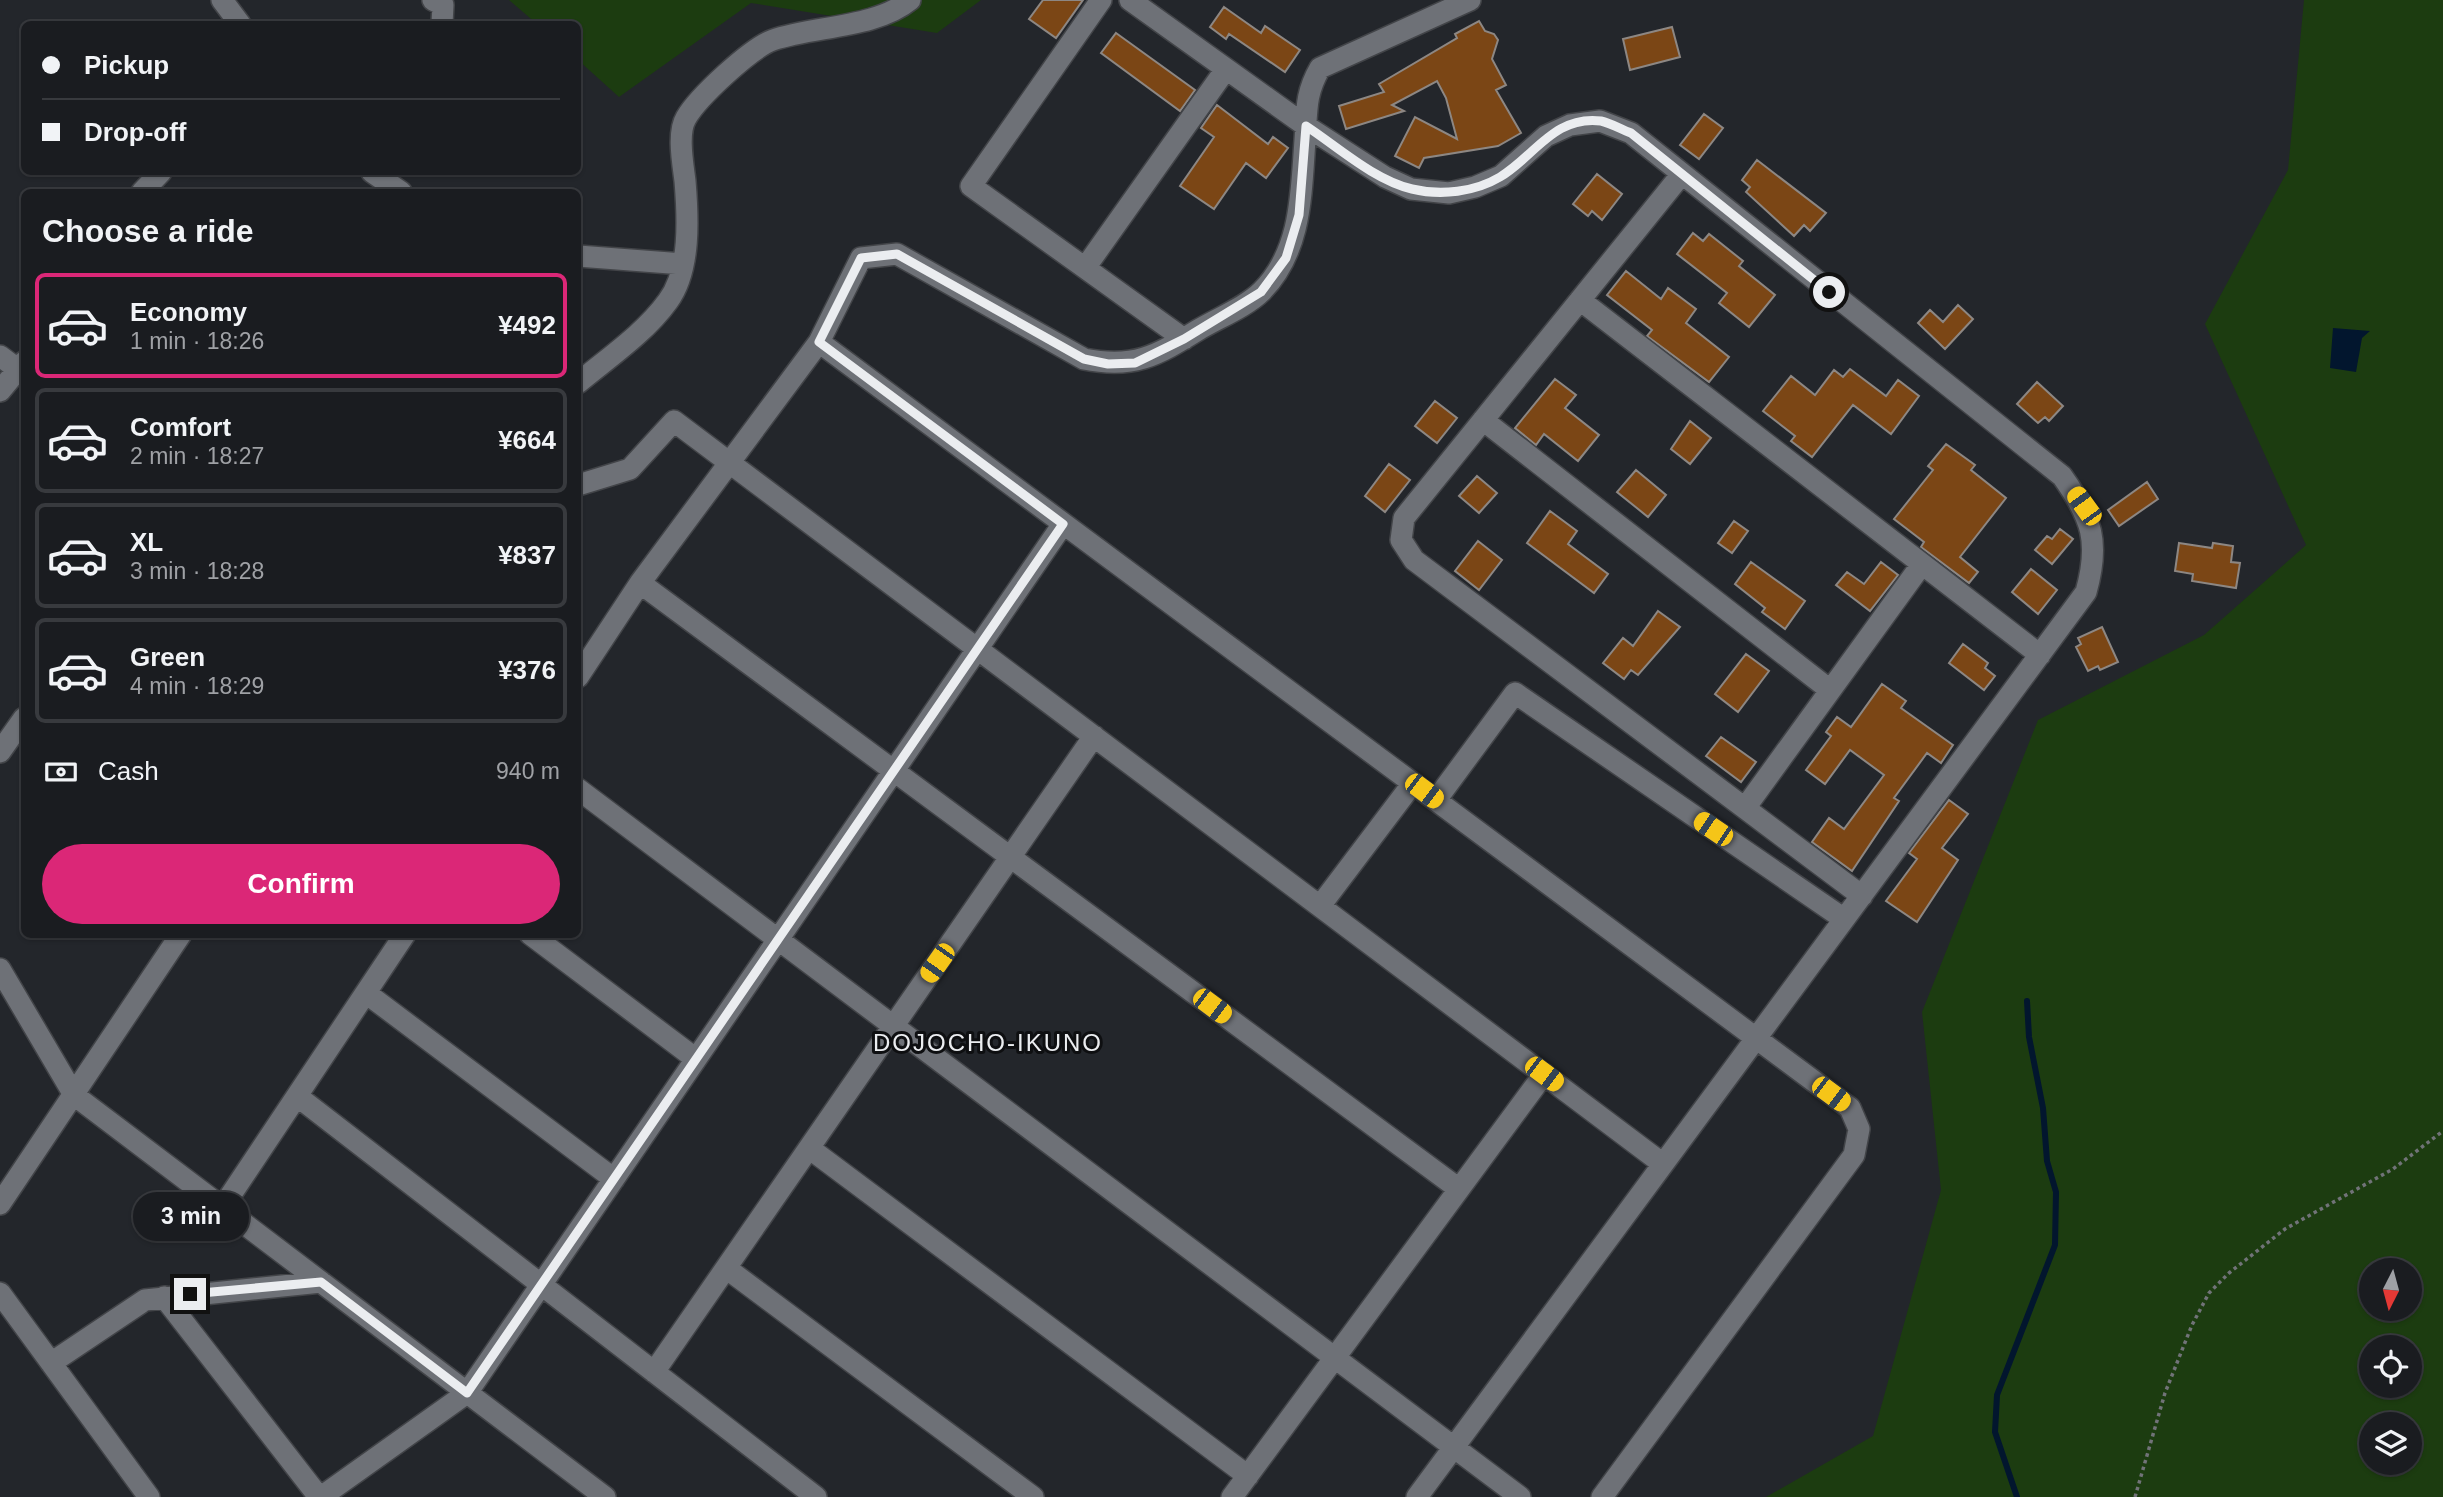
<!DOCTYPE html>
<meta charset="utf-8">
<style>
body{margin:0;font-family:Helvetica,sans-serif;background:#27292d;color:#f1f3f6;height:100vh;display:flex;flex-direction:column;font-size:26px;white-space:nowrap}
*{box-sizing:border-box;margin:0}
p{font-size:23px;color:#9fa1a5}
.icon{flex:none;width:38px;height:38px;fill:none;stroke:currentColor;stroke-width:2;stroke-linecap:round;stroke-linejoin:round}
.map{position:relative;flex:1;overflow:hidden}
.panel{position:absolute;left:21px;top:189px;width:560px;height:749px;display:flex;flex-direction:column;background:#1a1c20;border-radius:10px;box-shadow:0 2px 5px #0004,0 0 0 2px #383a3e}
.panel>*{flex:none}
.hud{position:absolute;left:21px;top:21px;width:560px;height:154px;border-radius:10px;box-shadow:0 2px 5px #0004,0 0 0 2px #383a3e;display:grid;align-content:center;height:154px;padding:0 21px;background:#1a1c20}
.needle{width:46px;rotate:186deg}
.tools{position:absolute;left:2359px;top:1258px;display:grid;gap:14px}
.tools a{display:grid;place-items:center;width:63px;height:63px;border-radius:50%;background:#1a1c20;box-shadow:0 2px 5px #0004,0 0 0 2px #383a3e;font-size:35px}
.end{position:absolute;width:32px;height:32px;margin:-16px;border:9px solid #ebedf0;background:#111;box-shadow:0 0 0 4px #111}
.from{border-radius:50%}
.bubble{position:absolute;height:49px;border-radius:24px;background:#1a1c20;box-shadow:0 2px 5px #0004,0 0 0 2px #383a3e;font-size:23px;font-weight:700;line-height:49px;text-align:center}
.car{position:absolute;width:21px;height:42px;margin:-21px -10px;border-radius:9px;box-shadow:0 0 5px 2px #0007;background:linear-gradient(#f5c518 24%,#345 0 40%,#f5c518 0 76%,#345 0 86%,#f5c518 0)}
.hud b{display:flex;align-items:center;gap:24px;height:66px;font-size:26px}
.hud b+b{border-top:2px solid #383a3e}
.hud i{width:18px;height:18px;background:#f1f3f6}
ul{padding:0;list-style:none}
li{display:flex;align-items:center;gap:21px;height:105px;margin:0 14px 10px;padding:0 7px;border:4px solid #383a3e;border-radius:10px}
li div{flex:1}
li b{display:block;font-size:26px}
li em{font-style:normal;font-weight:700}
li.active{border-color:#db2777}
li>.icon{width:63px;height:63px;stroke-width:1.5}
h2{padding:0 21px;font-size:32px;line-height:84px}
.pay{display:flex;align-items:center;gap:18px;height:77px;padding:0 21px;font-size:26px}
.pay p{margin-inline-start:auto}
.cta{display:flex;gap:14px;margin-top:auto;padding:14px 21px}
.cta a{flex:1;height:80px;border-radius:42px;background:#db2777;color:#fff;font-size:28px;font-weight:700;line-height:80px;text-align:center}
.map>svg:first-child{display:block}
</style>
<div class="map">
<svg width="2443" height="1497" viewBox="0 0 2443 1497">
<rect width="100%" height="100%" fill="#23262b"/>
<!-- green -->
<path fill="#1c3c10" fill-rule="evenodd" d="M509 0H981L937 33 751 3 619 97 578 60V24H537Z
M2304 0H2443V1497H1766L1873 1436 1941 1190 1922 1012 2038 720 2204 635 2306 545 2205 324 2288 170ZM2371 1270H2410V1309H2371ZM2371 1348H2410V1386H2371ZM2371 1424H2410V1463H2371Z"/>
<!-- water -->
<path fill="#02162e" d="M2333 328 2370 331 2362 338 2356 372 2330 368Z"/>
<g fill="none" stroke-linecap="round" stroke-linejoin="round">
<!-- stream -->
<path stroke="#02162e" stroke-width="6" d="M2017 1497 1995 1432 1997 1395 2055 1245 2056 1192 2047 1161 2043 1108 2029 1037 2027 1001"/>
</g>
<!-- building -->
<path fill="#7b4615" stroke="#8d8783" stroke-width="2" d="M1043 0H1083L1056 38 1029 19Z
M1224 7 1261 33 1265 26 1300 50 1285 72 1229 34 1226 39 1210 27Z
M1479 21 1485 31 1494 34 1498 40 1492 59 1506 85 1496 90 1521 133 1498 146 1424 158 1419 168 1395 156 1415 117 1457 139 1446 98 1437 81 1392 105 1404 111 1346 129 1339 106 1384 92 1379 84 1457 38 1455 34Z
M1672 27 1680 57 1630 70 1623 39Z
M1116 33 1195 90 1180 111 1101 53Z
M1217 105 1268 144 1273 137 1288 148 1266 178 1246 163 1214 209 1180 186 1214 137 1201 128Z
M1704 114 1723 128 1699 159 1680 145Z
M1757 160 1826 213 1810 231 1804 225 1794 236 1746 192 1750 187 1742 180Z
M1597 174 1622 194 1602 220 1592 211 1588 216 1573 204Z
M1693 233 1703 241 1709 234 1743 261 1739 266 1775 295 1749 327 1719 303 1727 293 1677 254Z
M1626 271 1661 299 1668 288 1696 309 1686 323 1729 357 1709 382 1647 336 1652 330 1607 295Z
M1958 305 1973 319 1945 349 1918 323 1930 310 1943 322Z
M1850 369 1886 396 1898 380 1919 396 1891 434 1853 405 1812 457 1791 441 1795 436 1763 411 1791 376 1815 395 1834 370 1843 377Z
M1555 379 1576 395 1565 408 1599 435 1578 461 1544 434 1536 445 1515 428Z
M2037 382 2063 406 2049 421 2045 417 2038 423 2017 404Z
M1435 401 1457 418 1437 443 1415 426Z
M1690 421 1711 438 1690 464 1671 449Z
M1946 444 1975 465 1971 470 2006 498 1960 557 1978 572 1969 583 1921 547 1924 542 1894 519 1933 470 1928 466Z
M1389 464 1410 480 1385 512 1365 496Z
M1636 470 1666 495 1648 517 1617 492Z
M1477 476 1497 493 1479 513 1459 496Z
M2147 482 2158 499 2119 526 2108 510Z
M1550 511 1577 531 1568 544 1608 574 1594 593 1527 543Z
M1734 521 1748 531 1732 553 1718 543Z
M2060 529 2073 539 2052 564 2035 550 2047 536 2052 539Z
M1478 541 1502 560 1479 590 1455 571Z
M2179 543 2212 548 2213 543 2233 546 2231 562 2240 563 2236 588 2192 581 2193 574 2175 571Z
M1751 562 1805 601 1785 629 1762 612 1765 608 1735 584Z
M1881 562 1898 575 1870 611 1836 585 1847 572 1864 584Z
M2031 569 2057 590 2038 614 2012 592Z
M1658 611 1680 627 1638 675 1631 670 1624 679 1603 663 1623 638 1633 646Z
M2102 627 2118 662 2100 670 2098 666 2088 671 2076 647 2081 644 2078 638Z
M1963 644 1988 663 1985 668 1995 676 1984 690 1949 663Z
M1746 654 1769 671 1738 712 1715 694Z
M1882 684 1906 701 1901 708 1953 745 1941 763 1927 753 1894 798 1899 801 1852 871 1812 842 1829 818 1844 829 1884 775 1850 750 1825 784 1806 770 1831 736 1826 732 1837 717 1851 727Z
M1721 737 1756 762 1741 782 1706 756Z
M1949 800 1968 814 1942 848 1958 860 1917 922 1886 901 1917 859 1909 853Z"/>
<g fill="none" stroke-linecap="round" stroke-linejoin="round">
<!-- minor casing -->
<g stroke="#424448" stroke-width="24">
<path id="minor" d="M222 0 240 24
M433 0 443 5 442 24
M1101 0 971 186 1184 339
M1130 0 1306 126 1385 177 1411 189 1449 193 1475 187 1501 176 1546 136 1570 125 1600 121 1631 133 2062 476C2092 518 2100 542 2086 592L1417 1497
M372 172 401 192
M1681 175 1404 518 1401 540 1414 560 1862 896
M142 192 161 172
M578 256 683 264
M1085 268 1226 69
M1580 300 2040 655
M819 342 1850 1108 1859 1129 1854 1155 1602 1497
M0 356 24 374
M578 383C608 358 645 333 668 301 691 270 688 217 685 181 683 164 677 133 686 118 698 97 751 48 773 40 814 26 876 28 910 0
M0 391 24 362
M1483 420 1830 690
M578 485 630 469 674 421 1663 1164
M640 583 1459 1189
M578 677 640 583 819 342 861 258 897 254 1084 359C1134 369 1156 356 1198 330 1218 318 1246 307 1262 291 1302 250 1301 193 1305 140 1307 111 1305 94 1320 68L1470 0
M0 752 24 718
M578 789 1520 1497
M1436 800 1515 693 1844 919
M1745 808 1922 564
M1320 906 1413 783
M530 934 696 1059
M0 969 74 1095 605 1497
M366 993 614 1179
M297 1096 816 1497
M809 1148 1248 1476
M0 1204 181 934
M222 1208 405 934
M726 1268 1033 1497
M0 1293 149 1497
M164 1297 319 1497
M51 1363 145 1300 321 1282
M654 1372 1094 736
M321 1497 467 1393 1063 524
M1232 1497 1544 1074"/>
</g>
<!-- path -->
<path stroke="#717378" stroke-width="3.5" stroke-dasharray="3.5 3.5" stroke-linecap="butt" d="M2135 1497 2165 1393 2192 1325 2209 1293 2229 1273 2285 1229 2393 1169 2443 1131"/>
<!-- minor -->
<use href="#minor" stroke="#6e7177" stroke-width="21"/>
</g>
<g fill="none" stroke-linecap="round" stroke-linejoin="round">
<!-- route -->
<path stroke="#ebedf0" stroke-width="9" d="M190 1294 321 1282 467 1393 1063 524 819 342 861 258 897 254 1084 359 1108 364 1135 363 1184 339 1261 292 1286 258 1299 215 1306 126C1338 147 1374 180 1412 189 1441 196 1475 192 1500 177 1534 157 1554 115 1601 121 1610 123 1621 129 1631 133L1829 292"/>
</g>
<g text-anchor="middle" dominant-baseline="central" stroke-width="6" stroke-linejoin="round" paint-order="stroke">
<!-- quarter labels -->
<g font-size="24" letter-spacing="2" fill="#ebedf0" stroke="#0e0f11">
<text x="988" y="1042">DOJOCHO-IKUNO</text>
</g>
</g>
</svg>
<div class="tools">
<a><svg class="needle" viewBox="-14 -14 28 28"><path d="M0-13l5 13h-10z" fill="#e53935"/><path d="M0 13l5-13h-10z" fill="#9fa1a5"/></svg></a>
<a><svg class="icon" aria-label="locate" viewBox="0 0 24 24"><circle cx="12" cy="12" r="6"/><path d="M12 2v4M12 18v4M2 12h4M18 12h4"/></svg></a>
<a><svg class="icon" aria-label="layers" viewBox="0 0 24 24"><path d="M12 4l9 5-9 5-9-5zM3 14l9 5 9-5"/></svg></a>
</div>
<i class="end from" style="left:1829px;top:292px"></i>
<i class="end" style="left:190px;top:1294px"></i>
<div class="bubble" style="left:133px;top:1192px;width:116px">3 min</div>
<i class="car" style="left:2084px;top:506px;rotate:324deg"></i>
<i class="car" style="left:1424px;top:791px;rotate:127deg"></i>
<i class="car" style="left:1713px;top:829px;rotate:304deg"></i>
<i class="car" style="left:937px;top:963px;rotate:215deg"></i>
<i class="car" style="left:1212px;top:1006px;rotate:127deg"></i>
<i class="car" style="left:1544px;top:1074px;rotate:127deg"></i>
<i class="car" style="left:1831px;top:1094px;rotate:127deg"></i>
<div class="hud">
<b><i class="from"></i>Pickup</b>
<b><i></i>Drop-off</b>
</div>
<section class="panel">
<h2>Choose a ride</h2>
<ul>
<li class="active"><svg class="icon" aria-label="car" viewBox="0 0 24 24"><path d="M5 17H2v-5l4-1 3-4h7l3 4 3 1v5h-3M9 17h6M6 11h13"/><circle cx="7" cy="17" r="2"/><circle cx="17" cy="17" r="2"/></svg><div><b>Economy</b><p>1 min · 18:26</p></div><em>¥492</em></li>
<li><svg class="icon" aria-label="car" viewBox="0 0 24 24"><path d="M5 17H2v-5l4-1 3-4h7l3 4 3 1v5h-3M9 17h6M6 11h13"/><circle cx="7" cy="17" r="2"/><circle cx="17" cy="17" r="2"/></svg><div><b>Comfort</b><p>2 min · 18:27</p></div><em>¥664</em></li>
<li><svg class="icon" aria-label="car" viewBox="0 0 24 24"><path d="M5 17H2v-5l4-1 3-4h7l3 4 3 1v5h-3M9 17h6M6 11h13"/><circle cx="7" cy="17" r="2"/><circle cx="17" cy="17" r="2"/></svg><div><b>XL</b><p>3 min · 18:28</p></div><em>¥837</em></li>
<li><svg class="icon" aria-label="car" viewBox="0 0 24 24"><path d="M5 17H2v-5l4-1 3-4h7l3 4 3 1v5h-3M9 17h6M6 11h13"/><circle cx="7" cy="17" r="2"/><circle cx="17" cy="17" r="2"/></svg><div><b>Green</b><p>4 min · 18:29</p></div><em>¥376</em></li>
</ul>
<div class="pay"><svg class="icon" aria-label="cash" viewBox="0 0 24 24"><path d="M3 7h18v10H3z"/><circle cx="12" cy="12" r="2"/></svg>Cash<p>940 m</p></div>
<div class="cta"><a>Confirm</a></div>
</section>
</div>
